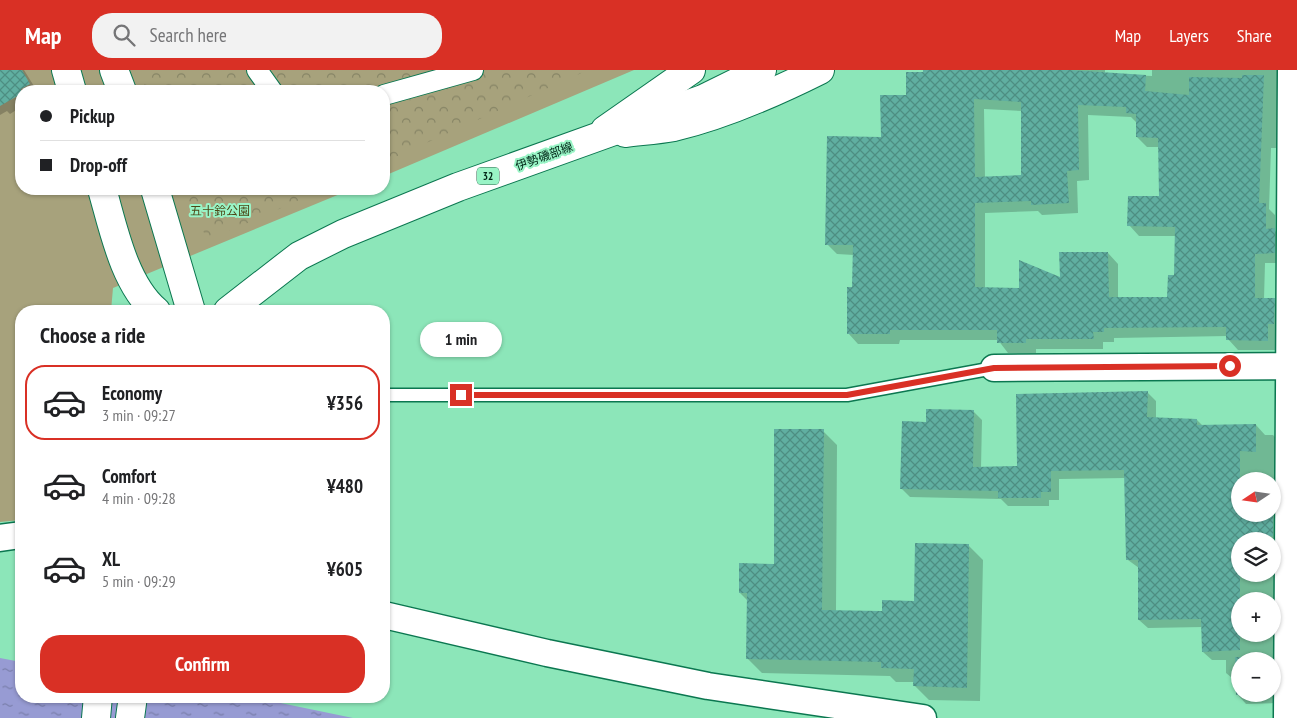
<!DOCTYPE html>
<meta charset="utf-8">
<style>
body{margin:0;font-family:"PT Sans Narrow","Noto Sans JP",sans-serif;background:#f2f2f2;color:#202124;height:100vh;display:flex;flex-direction:column;font-size:19px;white-space:nowrap}
*{box-sizing:border-box;margin:0}
p{font-size:16px;color:#757577}
.icon{flex:none;width:28px;height:28px;fill:none;stroke:currentColor;stroke-width:2;stroke-linecap:round;stroke-linejoin:round}
.map{position:relative;flex:1;overflow:hidden}
.details{position:absolute;left:15px;top:235px;width:375px;height:398px;display:flex;flex-direction:column;background:#fff;border-radius:20px;box-shadow:0 1px 4px #0004}
.details>*{flex:none}
.top-card{position:absolute;left:15px;top:15px;width:375px;height:110px;border-radius:20px;box-shadow:0 1px 4px #0004;display:grid;align-content:center;height:110px;padding:0 25px;background:#fff}
.needle{width:32px;rotate:257deg}
.controls{position:absolute;left:1231px;top:402px;display:grid;gap:10px}
.controls a{display:grid;place-items:center;width:50px;height:50px;border-radius:50%;background:#fff;box-shadow:0 1px 4px #0004;font-size:25px}
.end{position:absolute;width:22px;height:22px;margin:-11px;border:6px solid #d93025;background:#fff;box-shadow:0 0 0 2px #fff}
.from{border-radius:50%}
.bubble{position:absolute;height:35px;border-radius:18px;background:#fff;box-shadow:0 1px 4px #0004;font-size:16px;font-weight:700;line-height:35px;text-align:center}
.top-card b{display:flex;align-items:center;gap:18px;height:48px;font-size:19px}
.top-card b+b{border-top:1px solid #e0e0e0}
.top-card i{width:12px;height:12px;background:#202124}
ul{padding:0;list-style:none}
li{display:flex;align-items:center;gap:15px;height:75px;margin:0 10px 8px;padding:0 15px;border:2px solid transparent;border-radius:20px}
li div{flex:1}
li b{display:block;font-size:19px}
li em{font-style:normal;font-weight:700}
li.selected{border-color:#d93025}
li>.icon{width:45px;height:45px;stroke-width:1.5}
h2{padding:0 25px;font-size:22px;line-height:60px}
.cta{display:flex;gap:10px;margin-top:auto;padding:10px 25px}
.cta a{flex:1;height:58px;border-radius:20px;background:#d93025;color:#fff;font-size:20px;font-weight:700;line-height:58px;text-align:center}
header{display:flex;align-items:center;gap:30px;box-sizing:border-box;height:70px;padding:0 25px;background:#d93025;color:#fff}
header strong{font-size:24px}
nav{display:flex;gap:28px;margin-inline-start:auto;font-size:18px}
.search{width:350px;height:45px;background:#f2f2f2;display:flex;align-items:center;gap:12px;box-sizing:border-box;padding:0 18px;border-radius:20px;color:#757577;font-size:19px}
.map>svg:first-child{display:block}
</style>
<header>
<strong>Map</strong>
<div class="search"><svg class="icon" aria-label="search" viewBox="0 0 24 24"><circle cx="10" cy="10" r="6"/><path d="M15 15l6 6"/></svg>Search here</div>
<nav><a>Map</a><a>Layers</a><a>Share</a></nav>
</header>
<div class="map">
<svg width="1297" height="648" viewBox="0 0 1297 648">
<defs>
<pattern id="park-crowns" width="20" height="18" patternUnits="userSpaceOnUse" patternTransform="scale(1.25)"><rect width="20" height="18" fill="#a7a27c"/><path d="M2 6a3 3 0 1 1 6 0M12 15a3 3 0 1 1 6 0" fill="none" stroke="#868465"/></pattern>
<pattern id="water-ripples" width="26" height="14" patternUnits="userSpaceOnUse" patternTransform="scale(1.25)"><rect width="26" height="14" fill="#979bd3"/><path d="M2 4q2-2 4 0t4 0M15 11q2-2 4 0t4 0" fill="none" stroke="#797eaa"/></pattern>
<pattern id="building-cross-hatch" width="8" height="8" patternUnits="userSpaceOnUse" patternTransform="scale(1.25)"><rect width="8" height="8" fill="#60afa1"/><path d="M0 0l8 8M0 8l8-8" fill="none" stroke="#4d8e82"/></pattern>
</defs>
<rect width="100%" height="100%" fill="#8ce6b9"/>
<!-- grass -->
<path fill="#a7a27c" d="M0 0H634L384 106V21H21V119H352L113 218 111 241H21V450L0 452Z"/>
<!-- park -->
<path fill="url(#park-crowns)" d="M140 0H588L384 92V21H146Z
M183 119H324L234 159 206 167Z"/>
<!-- water -->
<path fill="url(#water-ripples)" d="M0 588 21 592V626H247L353 648H0Z"/>
<!-- shadow -->
<path fill="#0003" fill-rule="evenodd" d="M0 0H24L37 21H21V37L10 44 7 41 0 45Z
M925 0H1105V4L1152 6V0H1286L1285 78H1271L1269 139 1275 145V161L1284 170 1285 193H1265L1264 229H1274L1284 240V280H1238L1228 269V266L1114 268V272H1103V279H1036V283H1008L998 270H900L899 274H858L848 263 854 219V185L837 184 827 174 882 69ZM984 39 1023 41 1022 106 985 108ZM1088 45 1131 47 1137 53V67L1147 77H1159L1160 127 1129 155 1139 166H1176L1175 206 1168 228 1118 229V194L1108 183 1061 208 1020 219H985V143L1038 141 1042 145 1078 143 1077 111 1089 110Z
M1147 322 1156 331V348L1197 350 1203 356 1256 355 1265 365H1273L1282 374 1278 633 1246 634 1238 625 1237 612 1226 603V590H1212L1203 582V557L1148 558 1139 550V498L1128 490 1125 408 1059 409V430H1049V436H1008L1001 429 910 427 902 419 927 353 973 341 982 350 981 398 1019 397ZM1240 411H1272V444H1240ZM1240 471H1272V504H1240ZM1240 531H1272V564H1240ZM1240 591H1272V624H1240Z
M823 361 837 375 836 541 883 542 915 532 968 475 983 490 980 631 929 630 915 616V612H896L890 606 762 603 748 589V531L740 523 775 495Z"/>
<!-- building -->
<path fill="url(#building-cross-hatch)" fill-rule="evenodd" d="M0 0H22L30 14 21 19V24L0 36Z
M923 0H1069L1146 5 1145 21 1189 25V7L1242 8V5H1264L1259 133H1266V159L1275 158V183L1255 184V228H1275L1274 254H1268V271L1226 270V257L1104 258V262H1093L1094 269H1026V273H997V260H890V264H847V217H852L853 175H825L827 66 881 67 880 25H906V2H923ZM974 29 1021 32V105L975 107ZM1078 35 1126 37V43L1136 44V67L1158 68 1159 126H1128L1127 156 1175 157 1174 205H1168L1167 227H1109L1108 182H1059L1060 207 1019 190V218L975 217V133L1031 131V135L1069 133 1067 101 1079 100Z
M1148 321 1147 347 1197 349V355L1256 354V382L1240 381V444L1273 443V466H1262V471H1240V580L1202 582 1201 549 1138 550V490H1126L1124 400 1051 401V422H1041V428H998V421L900 419 902 351 926 352V339L974 340 973 397 1017 396 1016 324Z
M774 359H824L822 540 882 541V530L914 531 915 473 969 474 967 618 913 616 914 599 881 598V592L746 589 747 523H739V493L774 494Z
M1235 587H1269V591H1240V624L1270 625H1236Z"/>
<g fill="none" stroke-linecap="round" stroke-linejoin="round">
<!-- service casing -->
<g stroke="#0b7750" stroke-width="15">
<path id="service" d="M384 325H847L994 298"/>
</g>
<!-- pedestrian casing -->
<g stroke="#0b7750" stroke-width="22">
<path id="pedestrian" d="M257 0 272 21
M384 25 473 0"/>
</g>
<!-- minor casing -->
<g stroke="#0b7750" stroke-width="29">
<path id="minor" d="M994 298 1297 296
M0 468 21 465
M384 545 547 583 708 616 923 648
M1287 648 1291 0"/>
</g>
<!-- tertiary casing -->
<g stroke="#0b7750" stroke-width="30">
<path id="tertiary" d="M66 0 72 21
M114 0 122 21
M605 60 691 0
M625 63C641 61 658 60 674 57 724 45 774 23 820 0
M102 119C113 157 124 214 156 241
M155 119 191 241"/>
</g>
<!-- primary casing -->
<g stroke="#0b7750" stroke-width="30">
<path id="primary" d="M228 241 299 186 343 164 458 117 703 29 762 0
M96 648 98 626
M130 648 133 626"/>
</g>
<!-- service -->
<use href="#service" stroke="#fff" stroke-width="12"/>
<!-- pedestrian -->
<use href="#pedestrian" stroke="#fff" stroke-width="20"/>
<!-- minor -->
<use href="#minor" stroke="#fff" stroke-width="26"/>
<!-- tertiary -->
<use href="#tertiary" stroke="#fff" stroke-width="28"/>
<!-- primary -->
<use href="#primary" stroke="#fff" stroke-width="28"/>
</g>
<g fill="none" stroke-linecap="round" stroke-linejoin="round">
<!-- route -->
<path stroke="#d93025" stroke-width="6" d="M461 325H847L994 298 1230 296"/>
</g>
<g text-anchor="middle" dominant-baseline="central" stroke-width="4" stroke-linejoin="round" paint-order="stroke">
<!-- shield labels -->
<rect fill="#99f4c6" stroke="#2e644c" stroke-width="1" x="477" y="97.5" width="22" height="17" rx="4"/>
<g font-size="11" font-weight="bold" fill="#002717">
<text x="488" y="106">32</text>
</g>
<!-- street labels -->
<g font-size="12" fill="#002717" stroke="#99f4c6">
<text transform="translate(544 86) rotate(-20)">伊勢磯部線</text>
</g>
<!-- park labels -->
<g font-size="12" fill="#4d4717" stroke="#99f4c6">
<text x="220" y="140">五十鈴公園</text>
</g>
</g>
</svg>
<div class="controls">
<a><svg class="needle" viewBox="-14 -14 28 28"><path d="M0-13l5 13h-10z" fill="#e53935"/><path d="M0 13l5-13h-10z" fill="#757577"/></svg></a>
<a><svg class="icon" aria-label="layers" viewBox="0 0 24 24"><path d="M12 4l9 5-9 5-9-5zM3 14l9 5 9-5"/></svg></a>
<a>+</a>
<a>−</a>
</div>
<i class="end from" style="left:1230px;top:296px"></i>
<i class="end" style="left:461px;top:325px"></i>
<div class="bubble" style="left:420px;top:252px;width:82px">1 min</div>
<div class="top-card">
<b><i class="from"></i>Pickup</b>
<b><i></i>Drop-off</b>
</div>
<section class="details">
<h2>Choose a ride</h2>
<ul>
<li class="selected"><svg class="icon" aria-label="car" viewBox="0 0 24 24"><path d="M5 17H2v-5l4-1 3-4h7l3 4 3 1v5h-3M9 17h6M6 11h13"/><circle cx="7" cy="17" r="2"/><circle cx="17" cy="17" r="2"/></svg><div><b>Economy</b><p>3 min · 09:27</p></div><em>¥356</em></li>
<li><svg class="icon" aria-label="car" viewBox="0 0 24 24"><path d="M5 17H2v-5l4-1 3-4h7l3 4 3 1v5h-3M9 17h6M6 11h13"/><circle cx="7" cy="17" r="2"/><circle cx="17" cy="17" r="2"/></svg><div><b>Comfort</b><p>4 min · 09:28</p></div><em>¥480</em></li>
<li><svg class="icon" aria-label="car" viewBox="0 0 24 24"><path d="M5 17H2v-5l4-1 3-4h7l3 4 3 1v5h-3M9 17h6M6 11h13"/><circle cx="7" cy="17" r="2"/><circle cx="17" cy="17" r="2"/></svg><div><b>XL</b><p>5 min · 09:29</p></div><em>¥605</em></li>
</ul>
<div class="cta"><a>Confirm</a></div>
</section>
</div>
